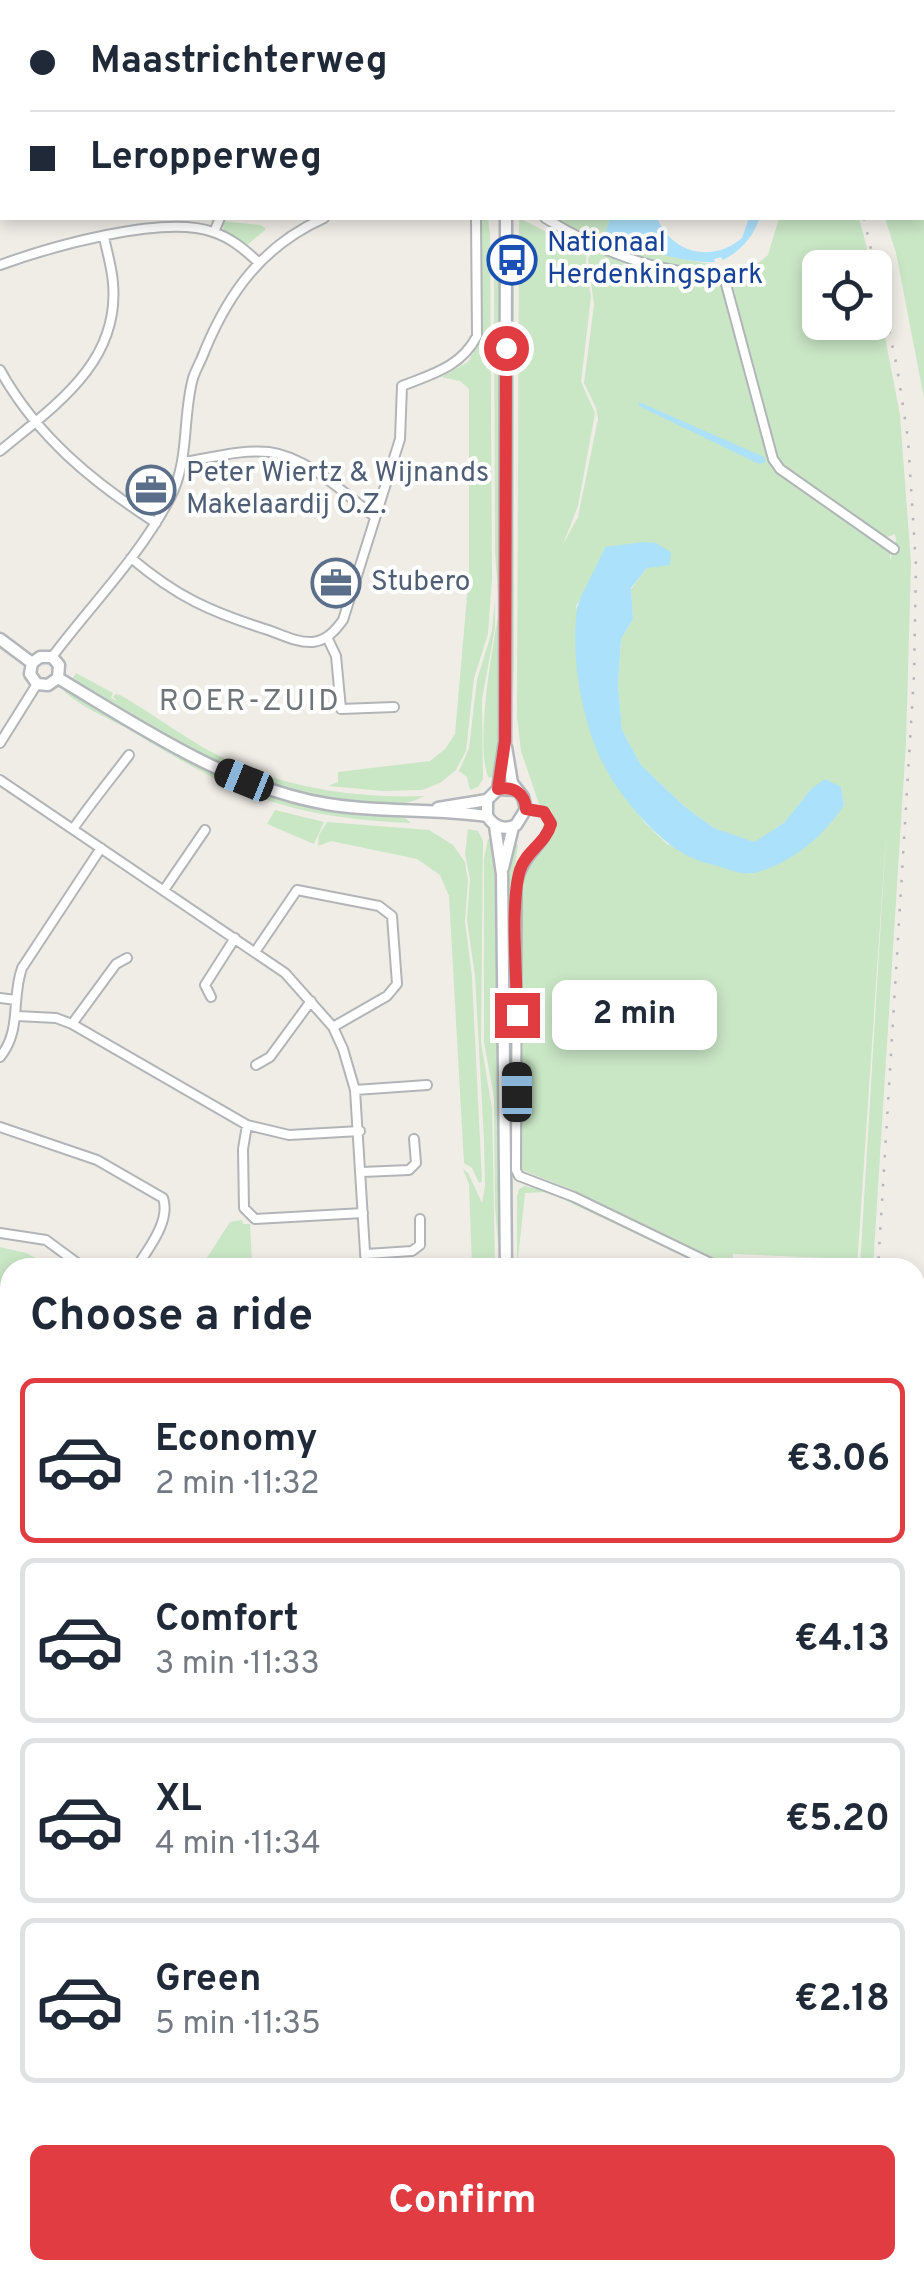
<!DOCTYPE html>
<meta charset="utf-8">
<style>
body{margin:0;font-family:Overpass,sans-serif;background:#f6f6f7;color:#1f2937;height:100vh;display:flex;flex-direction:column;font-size:38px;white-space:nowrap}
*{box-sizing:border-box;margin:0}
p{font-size:32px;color:#747a83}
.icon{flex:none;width:55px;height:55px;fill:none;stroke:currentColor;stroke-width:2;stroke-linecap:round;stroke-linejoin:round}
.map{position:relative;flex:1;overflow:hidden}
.drawer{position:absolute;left:0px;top:1258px;width:925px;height:1022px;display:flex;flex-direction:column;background:#fff;border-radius:30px 30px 0 0;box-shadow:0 5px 15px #0003}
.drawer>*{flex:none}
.top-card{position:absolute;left:0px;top:0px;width:925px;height:220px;box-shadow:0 5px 15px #0003;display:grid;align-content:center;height:220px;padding:0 30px;background:#fff}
.buttons{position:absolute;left:802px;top:250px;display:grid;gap:20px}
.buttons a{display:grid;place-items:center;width:90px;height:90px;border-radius:15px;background:#fff;box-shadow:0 5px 15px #0003;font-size:50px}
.end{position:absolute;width:45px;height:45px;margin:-22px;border:12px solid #e13c41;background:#fff;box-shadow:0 0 0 5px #fff}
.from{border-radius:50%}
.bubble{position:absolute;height:70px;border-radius:15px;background:#fff;box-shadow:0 5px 15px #0003;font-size:32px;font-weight:700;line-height:70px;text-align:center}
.car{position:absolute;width:30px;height:60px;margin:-30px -15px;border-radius:12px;box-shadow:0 0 8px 2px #0007;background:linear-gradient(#222 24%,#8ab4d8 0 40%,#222 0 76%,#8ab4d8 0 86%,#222 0)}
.top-card b{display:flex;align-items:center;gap:35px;height:95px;font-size:38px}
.top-card b+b{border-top:2px solid #e0e1e3}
.top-card i{width:25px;height:25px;background:#1f2937}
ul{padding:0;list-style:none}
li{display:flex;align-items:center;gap:30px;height:165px;margin:0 20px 15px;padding:0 10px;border:5px solid #e0e1e3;border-radius:15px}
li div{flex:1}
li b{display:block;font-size:38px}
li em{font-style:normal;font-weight:700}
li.on{border-color:#e13c41}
li>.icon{width:90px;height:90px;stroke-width:1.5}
h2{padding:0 30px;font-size:45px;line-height:120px}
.action{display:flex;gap:20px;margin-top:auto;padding:20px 30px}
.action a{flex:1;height:115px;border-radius:15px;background:#e13c41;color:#fff;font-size:40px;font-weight:700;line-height:115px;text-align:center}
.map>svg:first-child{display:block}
</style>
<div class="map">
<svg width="924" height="2278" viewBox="0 0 924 2278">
<rect width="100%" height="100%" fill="#f0ede7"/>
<!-- commercial -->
<path fill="#fcf2df" d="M397 2270H493V2278L397 2277Z
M660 2270H800V2278H660Z"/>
<!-- green -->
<path fill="#c9e6c5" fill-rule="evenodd" d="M0 0H290L2 2V150Z
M518 0H774L775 2H518Z
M794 0H924V398L896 253 885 218H922V2Z
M480 218H488L490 235 492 578 488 634 474 678 466 751 456 770 440 783 422 790 383 791 328 786 338 782V772L430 761 445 749 455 734 469 574V389L460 381 441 377 468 362 482 337Z
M519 218 584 251 587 243 586 264 591 297 581 382 595 413 578 506 563 544 578 517 598 419 596 408 584 383 594 305 588 258 597 247 596 251 641 269 710 284 712 280 723 284 773 462 890 550V561L896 541 895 534 885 538 874 533 785 468 778 459 730 286 768 255 779 218H859L872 267 820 268V322H875V285L900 415 911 563 906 742 873 1267H860L887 820 857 1267H850V1259L733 1254V1259L844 1265 847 1267H732L568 1188 522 1170 521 885C528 857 566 839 551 810L539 804 521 751 517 717ZM605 547 647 568 631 589 633 619 621 639 618 685 622 730 641 765 684 806 714 828 754 843 784 823 811 789 841 787 844 805 752 874 731 870 667 844 644 822 619 787 576 606 594 576Z
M552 218H610L606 230 608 235 681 259 716 265 713 270C673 276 628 253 591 238L593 228 580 233Z
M222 221 261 225 266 229 246 246 224 231Z
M500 276V577L498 594 495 552 494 277Z
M514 276V666L513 699 511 277Z
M495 598V628L482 699 483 779 478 787 470 790 467 777 459 771 469 748 477 680 492 631Z
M500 607 498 775 489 778C474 750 493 642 500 607Z
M76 673 113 693 111 698 117 701 113 697 115 694 120 695C147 710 172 729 199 745 267 785 345 799 424 796 406 807 376 805 356 803 240 788 166 734 73 678Z
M63 690 221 775 405 818 411 823C291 818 235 795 135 733 112 719 80 708 63 690Z
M275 810 324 822 314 844 267 824Z
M327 822 429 830 453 845 465 862 468 881 465 921 472 977 482 1181 479 1183 472 1168 464 1163 449 896 440 875 417 859 331 841 318 846 319 835Z
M468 829 478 831 483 841 481 1042 492 1109 495 1267H472L469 1184 463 1169 468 1173 482 1203 485 1186 484 1140 475 976 467 920 470 879 465 854Z
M488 839 494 841 500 994V1268L495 1207 494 1098 484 1042V859Z
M513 842 518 845 512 888 513 1268 507 904 509 846Z
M525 1186 561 1195 687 1258 548 1192 525 1193 517 1268V1196L519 1189Z
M242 1220 243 1224H250L252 1261 289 1267H201L230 1222Z
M0 1247 26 1253 53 1267 10 1268V1303L0 1299Z
M924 1363V1708L915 1807V1364Z"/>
<!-- water -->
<path fill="#ace1fb" d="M610 218H657C672 254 713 263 742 238L749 218H760C752 238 742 250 723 260L721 257 714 259 715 262C678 263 641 248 608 235L606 230Z
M639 402 764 457 766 462 759 464 639 406Z
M643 542 656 543 671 552 670 565 647 568 631 588 633 619 621 639 618 685 622 730 641 765 684 806 714 828 754 842 784 823 811 789 825 779 841 787 844 805C825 835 791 864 754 873 745 875 733 871 724 868 712 864 699 862 688 856 653 838 613 789 598 753 580 710 571 656 577 609 578 599 600 561 605 547Z"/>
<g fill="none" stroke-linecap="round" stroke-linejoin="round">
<!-- minor casing -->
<g stroke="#b2b5b8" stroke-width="12">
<path id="minor" d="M376 0 377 2
M345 2V0
M545 218C595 249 662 277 723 273L773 459 780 469 894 549
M214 232 220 218
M0 265C50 247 163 214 213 232 231 238 244 249 258 262
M0 370C37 437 93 482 156 523
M0 451C54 406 120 363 113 283 112 268 107 252 104 237
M184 462C211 458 241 449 269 452 308 457 345 494 375 517
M131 558C177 597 211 612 268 630 282 635 298 643 313 642 327 640 335 631 343 620L400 439 402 386C432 374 461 367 477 336L476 218
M327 637 336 656 341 709 394 707
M52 657C91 605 140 556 170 498 190 460 182 418 193 378 196 369 202 359 205 350 230 290 264 245 324 218
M0 743 37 684
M0 780 285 973 333 1027 343 1049 355 1090 366 1268
M526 809 544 812 551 823C544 848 523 854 517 884L516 1170 519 1176 574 1197 721 1268
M73 829C91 803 110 780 129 755
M164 890 205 830
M255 952 297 890 379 906 392 916 397 984 387 996 333 1027
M211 997 205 985 235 938
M0 998 16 1000
M17 1016 56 1018 72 1024 247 1125 289 1135 360 1131
M72 1024 116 964 127 958
M0 1057C22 1031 11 998 22 968L101 848
M256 1065 270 1057 311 1001
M355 1090 427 1085
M247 1125 243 1149 244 1208 255 1219 363 1213
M0 1127 97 1160 163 1198C171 1221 148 1249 136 1268
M362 1172 409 1170 416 1163 414 1139
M420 1219V1245
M0 1233 46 1240 84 1268
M366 1254 412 1251 420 1245
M0 1303 10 1307
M915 1356H924
M0 1430 10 1431
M0 1496 10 1498
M0 1563 10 1566
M0 1675 10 1672
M0 1779 10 1776
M3 1884 4 1914 10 1921
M0 2011 10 2018
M0 2124 10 2135
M154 2270 156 2278
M201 2270 206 2278
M326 2270 335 2278
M653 2278V2270"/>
</g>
<!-- tertiary casing -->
<g stroke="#b2b5b8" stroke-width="14">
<path id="tertiary" d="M0 1980 10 1984"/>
</g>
<!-- secondary casing -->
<g stroke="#b3b7bb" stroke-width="15">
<path id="secondary" d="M506 2V0
M0 639 32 663
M32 663 30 674 37 684 48 685 58 678
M32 663 40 657H52L59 665 58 678
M58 678C142 728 228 787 327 804 380 813 434 808 487 816
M506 747 512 783 523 797 526 809 516 825C504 831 494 827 487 816V800L498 789 515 790
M498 789 505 741 506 218
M438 808 487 800
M495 826 502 874 506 1268
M503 868 513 827
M506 2278V2270"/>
</g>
<!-- motorway casing -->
<g stroke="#eb8c0c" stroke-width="19">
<path id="motorway" d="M915 1983 924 1852
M915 2263 924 2131
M897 2278 898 2270"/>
</g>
<!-- minor -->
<use href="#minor" stroke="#fff" stroke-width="8"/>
<!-- tertiary -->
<use href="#tertiary" stroke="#fff" stroke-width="9"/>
<!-- secondary -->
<use href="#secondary" stroke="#fff" stroke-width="10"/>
<!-- motorway -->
<use href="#motorway" stroke="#f8d496" stroke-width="14"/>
<!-- rail -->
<path stroke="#b5b6b6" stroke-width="2.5" stroke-dasharray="2.5 12" stroke-linecap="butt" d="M780 0 781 2
M864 218 897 367 908 439 916 566 914 675 878 1268
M821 2278V2270"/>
</g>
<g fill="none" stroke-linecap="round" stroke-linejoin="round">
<!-- route -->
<path stroke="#e13c41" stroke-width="12" d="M506 348 505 741 498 789C513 786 525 793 526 809L544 812 551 824C546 843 526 851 520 870 510 903 517 977 517 1015"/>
</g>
<!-- icons -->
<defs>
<g id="bus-ring" transform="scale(2.5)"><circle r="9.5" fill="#fff" stroke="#1a4fb4" stroke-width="1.5"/><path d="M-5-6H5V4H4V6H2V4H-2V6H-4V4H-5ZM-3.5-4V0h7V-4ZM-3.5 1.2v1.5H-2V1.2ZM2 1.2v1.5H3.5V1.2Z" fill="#1a4fb4"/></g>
<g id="office-ring" transform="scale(2.5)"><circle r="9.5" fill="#fff" stroke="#5c6f8a" stroke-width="1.5"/><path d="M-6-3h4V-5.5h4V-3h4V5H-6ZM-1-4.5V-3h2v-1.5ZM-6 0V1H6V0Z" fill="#5c6f8a"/></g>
</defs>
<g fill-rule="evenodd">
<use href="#bus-ring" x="512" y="260"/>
<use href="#office-ring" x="151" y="490"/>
<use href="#office-ring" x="336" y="583"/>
</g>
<g text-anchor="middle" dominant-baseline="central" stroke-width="8" stroke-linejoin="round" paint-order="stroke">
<!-- transit labels -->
<g font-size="28" fill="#164399" stroke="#fff" text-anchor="start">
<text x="547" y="244">Nationaal<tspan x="547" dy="32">Herdenkingspark</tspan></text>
</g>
<!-- service labels -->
<g font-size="28" fill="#4e5e75" stroke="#fff" text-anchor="start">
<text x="186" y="474">Peter Wiertz &amp; Wijnands<tspan x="186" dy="32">Makelaardij O.Z.</tspan></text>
<text x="371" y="583">Stubero</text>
</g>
<!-- neighbourhood labels -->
<g font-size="30" letter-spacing="2.5" fill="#6f7578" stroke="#fff">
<text x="250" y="702">ROER-ZUID</text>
</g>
</g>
</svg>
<div class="buttons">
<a><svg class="icon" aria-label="locate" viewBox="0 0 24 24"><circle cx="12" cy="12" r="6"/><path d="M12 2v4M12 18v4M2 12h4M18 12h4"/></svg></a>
</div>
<i class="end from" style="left:506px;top:348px"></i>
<i class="end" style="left:517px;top:1015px"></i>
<div class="bubble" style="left:552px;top:980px;width:165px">2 min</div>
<i class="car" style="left:244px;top:780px;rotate:292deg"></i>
<i class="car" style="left:517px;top:1092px;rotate:0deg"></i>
<div class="top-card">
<b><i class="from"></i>Maastrichterweg</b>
<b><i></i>Leropperweg</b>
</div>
<section class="drawer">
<h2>Choose a ride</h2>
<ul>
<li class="on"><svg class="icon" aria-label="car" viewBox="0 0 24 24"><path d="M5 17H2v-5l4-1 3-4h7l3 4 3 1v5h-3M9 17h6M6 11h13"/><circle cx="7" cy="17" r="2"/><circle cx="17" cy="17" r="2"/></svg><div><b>Economy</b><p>2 min · 11:32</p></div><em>€3.06</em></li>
<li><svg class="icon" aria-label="car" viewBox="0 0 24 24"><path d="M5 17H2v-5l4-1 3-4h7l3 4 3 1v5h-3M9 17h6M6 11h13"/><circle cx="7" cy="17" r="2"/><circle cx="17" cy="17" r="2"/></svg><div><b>Comfort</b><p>3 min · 11:33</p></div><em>€4.13</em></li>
<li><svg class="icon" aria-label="car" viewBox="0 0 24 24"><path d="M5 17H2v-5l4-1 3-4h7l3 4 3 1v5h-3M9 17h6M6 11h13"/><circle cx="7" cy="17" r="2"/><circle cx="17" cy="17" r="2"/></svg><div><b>XL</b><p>4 min · 11:34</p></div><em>€5.20</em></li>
<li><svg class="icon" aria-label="car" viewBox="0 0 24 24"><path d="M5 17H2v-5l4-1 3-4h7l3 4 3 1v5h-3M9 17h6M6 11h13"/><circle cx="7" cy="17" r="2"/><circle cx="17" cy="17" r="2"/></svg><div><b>Green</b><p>5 min · 11:35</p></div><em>€2.18</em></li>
</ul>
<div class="action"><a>Confirm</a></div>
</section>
</div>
